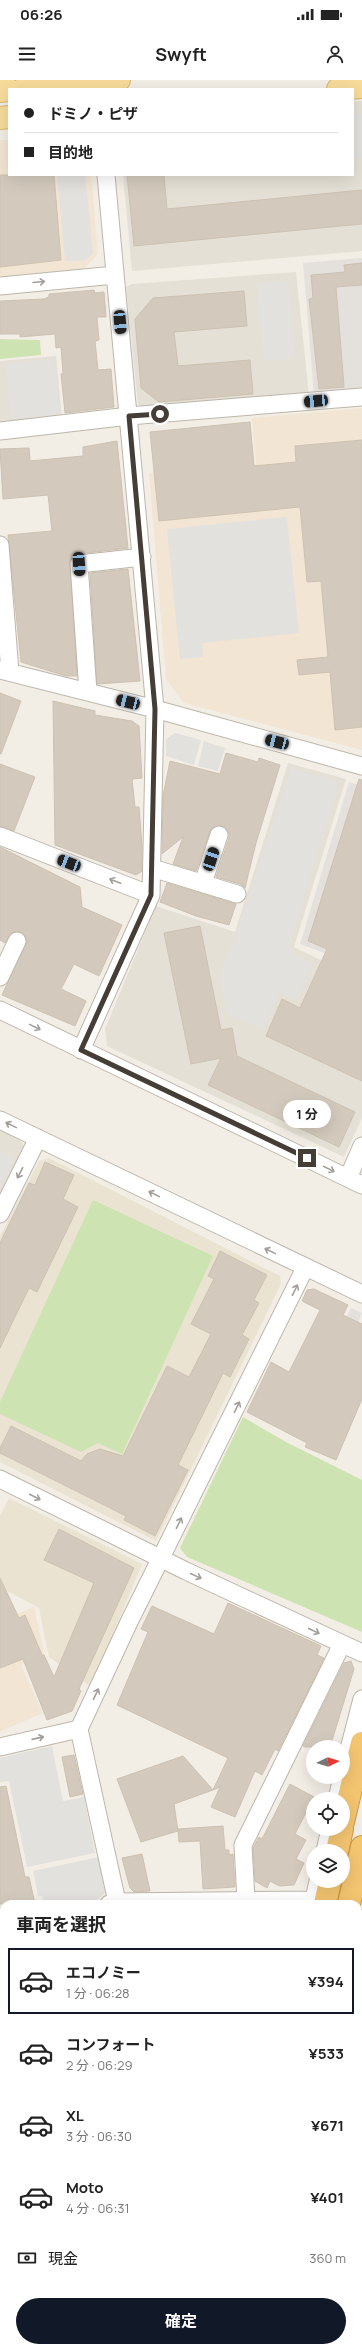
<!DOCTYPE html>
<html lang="ja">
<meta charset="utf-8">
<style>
body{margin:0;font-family:Manrope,"Noto Sans JP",sans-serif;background:#f2f2f2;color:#222;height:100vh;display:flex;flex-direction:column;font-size:15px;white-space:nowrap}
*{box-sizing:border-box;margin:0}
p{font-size:13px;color:#767676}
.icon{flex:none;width:22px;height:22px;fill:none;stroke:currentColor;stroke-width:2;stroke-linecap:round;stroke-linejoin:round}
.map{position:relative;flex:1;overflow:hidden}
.sheet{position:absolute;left:0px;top:1820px;width:362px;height:452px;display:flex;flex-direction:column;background:#fff;border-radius:12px 12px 0 0;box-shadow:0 4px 16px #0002}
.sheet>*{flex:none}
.hud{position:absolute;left:8px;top:8px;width:346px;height:88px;border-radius:0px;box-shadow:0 4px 16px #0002;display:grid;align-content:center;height:88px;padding:0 16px;background:#fff}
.needle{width:26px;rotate:85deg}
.fabs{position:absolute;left:306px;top:1660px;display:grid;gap:8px}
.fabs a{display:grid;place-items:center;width:44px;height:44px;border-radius:50%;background:#fff;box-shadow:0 4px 16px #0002;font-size:20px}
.end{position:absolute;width:18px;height:18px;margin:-9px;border:5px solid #443e36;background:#fff;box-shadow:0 0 0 2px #fff}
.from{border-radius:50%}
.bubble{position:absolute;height:28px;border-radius:14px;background:#fff;box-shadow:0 4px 16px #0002;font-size:13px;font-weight:700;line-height:28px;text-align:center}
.car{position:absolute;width:12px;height:24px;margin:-12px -6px;border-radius:5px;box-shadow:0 0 3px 1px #0007;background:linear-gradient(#222 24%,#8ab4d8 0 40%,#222 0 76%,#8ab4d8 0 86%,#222 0)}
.hud b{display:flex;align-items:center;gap:14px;height:38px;font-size:15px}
.hud b+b{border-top:1px solid #e0e0e0}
.hud i{width:10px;height:10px;background:#222}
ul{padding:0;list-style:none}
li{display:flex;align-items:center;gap:12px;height:66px;margin:0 8px 6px;padding:0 8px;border:2px solid transparent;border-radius:0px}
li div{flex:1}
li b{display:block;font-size:15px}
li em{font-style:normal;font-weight:700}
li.selected{border-color:#111827}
li>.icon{width:36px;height:36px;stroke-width:1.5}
h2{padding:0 16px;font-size:18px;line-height:48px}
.pay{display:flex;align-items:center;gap:10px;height:44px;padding:0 16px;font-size:15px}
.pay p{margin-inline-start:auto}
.primary-button{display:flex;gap:8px;margin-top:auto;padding:8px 16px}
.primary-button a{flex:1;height:46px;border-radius:24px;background:#111827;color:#fff;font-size:16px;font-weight:700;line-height:46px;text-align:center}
.status{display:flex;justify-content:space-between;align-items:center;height:28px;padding:0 20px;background:#fff;direction:ltr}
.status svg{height:11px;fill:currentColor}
header{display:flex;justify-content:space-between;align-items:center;height:52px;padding:0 16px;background:#fff;font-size:18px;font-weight:700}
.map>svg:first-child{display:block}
</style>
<div class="status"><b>06:26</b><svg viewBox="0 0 49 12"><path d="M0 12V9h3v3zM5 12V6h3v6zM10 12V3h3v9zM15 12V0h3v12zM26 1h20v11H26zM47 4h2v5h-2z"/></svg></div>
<header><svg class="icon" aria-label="menu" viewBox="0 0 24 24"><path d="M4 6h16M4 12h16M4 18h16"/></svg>Swyft<svg class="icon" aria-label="person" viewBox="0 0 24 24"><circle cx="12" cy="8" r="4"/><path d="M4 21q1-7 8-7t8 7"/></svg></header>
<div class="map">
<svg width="362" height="2272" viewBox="0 0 362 2272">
<rect width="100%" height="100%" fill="#f2eee6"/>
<!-- residential -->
<path fill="#e5e0d5" d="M362 21V171L132 191 123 95H353V22Z
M296 192 309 316 146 330 138 324 126 207 132 204Z
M56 276 62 338 0 343V281Z
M288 683 346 699 294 867 362 900V1038L344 1077 107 966 105 949 156 826 235 852Z
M0 1047 17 1055 25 1068 0 1117Z"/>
<!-- commercial -->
<path fill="#f2e5d3" d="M0 60H9V95H91L98 174 84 189 0 197Z
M362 328V670L184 623 166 599 149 393 256 384 252 338Z
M34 1527 44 1573 21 1585 43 1633 1 1651 0 1654V1541Z"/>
<!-- industrial -->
<path fill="#e4e0db" d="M362 178V310L314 315 303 183Z
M349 702 362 706V887L300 864Z"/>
<!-- education -->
<path fill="#eae3d1" d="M49 1078 280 1196 281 1204 156 1461 0 1382V1156L39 1081Z
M9 1418 142 1484 91 1607 49 1577 39 1528 0 1507V1436Z"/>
<!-- green -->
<path fill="#cee3b2" d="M0 259 40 260 41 275 0 279Z
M93 1120 213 1176 122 1374 98 1363 81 1372 0 1334V1322Z
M243 1337 286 1362 362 1400V1552L187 1477 180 1468Z"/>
<!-- parking -->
<path fill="#e3e1de" d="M353 34H362V78H353Z
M57 95H85L93 173 86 180 65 181Z
M288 202 295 278 264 281 257 203Z
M54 279 60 334 11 339 6 284Z
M287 437 299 553 202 563 203 577 180 579 167 449Z
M175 653 201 660 194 685 166 676V659Z
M204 661 225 668 218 691 198 686Z
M291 688 339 702 289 866 293 874 313 884 297 920 279 913 263 949 226 933 220 893 234 861Z
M0 1072 14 1078 0 1107Z
M351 1228 362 1233 354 1252 342 1247Z
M52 1666 63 1721 84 1717 95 1773 27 1787 9 1701 0 1702V1678Z
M99 1777 106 1811 99 1819 75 1824H44L42 1816H38L33 1791Z"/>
<!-- building -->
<path fill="#d3cabd" stroke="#cdc1b1" d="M0 95H54L61 180 0 187Z
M127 95H164L167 129 362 110V144L134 166Z
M362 183V205L336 207 344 307 319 309 309 219 313 218 311 195 345 192 344 185Z
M94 210 95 213 104 212 106 237H97L99 260 95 261 98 290 111 289 114 327 65 333 61 294 63 293 61 267 56 268 55 254 20 257V254H0V221L44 219 49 217V214Z
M244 211 247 246 174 252 178 286 250 280 253 314 159 322 141 308 135 239 153 218Z
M250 342 254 386 296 382 295 366 362 360V647L335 650 330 592 299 595 297 580 328 577 321 501 307 502 300 427 159 441 150 352Z
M117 361 128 468 78 474 70 480 77 596H66L21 582 8 455 52 451 48 415 3 419 0 369 29 368 30 381 83 376V367Z
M128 489 140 601 97 604 90 493Z
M0 613 21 621 1 674H0Z
M53 621 95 631V635L132 641 139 646 142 698 132 699 135 727H139L142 767V791L136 795 55 765Z
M226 673 258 682 259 678 280 685 256 763 245 808 240 804 216 797 229 758V753L223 746 217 745 210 751 196 791 173 784 183 757 162 774 163 716 170 681 220 694Z
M0 684 35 697 14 751 0 746Z
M359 699 362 700V1001L266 956 282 919 300 928 327 869 308 861Z
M0 767 80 807 82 827 122 845 99 896 74 884 61 909 86 921 75 946 2 915 27 861 25 855 17 851 11 853 5 863 0 860Z
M167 803 236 824 229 845 196 836 160 822Z
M200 846 221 950 232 948 237 976 355 1032 339 1067 208 1005 221 978 191 984 164 853Z
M45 1082 74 1095 63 1119 78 1127 37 1212 29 1208 0 1268V1163L29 1103 35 1105Z
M220 1171 267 1195 254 1220 259 1223 242 1255 249 1259 230 1297 223 1293 178 1385 188 1390 155 1456 124 1440 126 1436 0 1373V1368L11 1346 81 1381 87 1374 100 1369 123 1376 167 1286 189 1297 211 1254 191 1244 214 1199 208 1196Z
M314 1209 348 1225 343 1235 362 1244V1319L336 1380 305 1367 307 1363 247 1332 271 1282 289 1292 320 1230 302 1221 307 1210Z
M59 1449 134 1488 79 1609 81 1611 72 1631 47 1640 23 1579 0 1588V1498L19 1538 25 1535 42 1575H44L54 1597 94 1503 44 1480Z
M228 1523 321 1566 317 1575 324 1578 278 1671 275 1669 262 1695 255 1691 235 1737 211 1727 220 1707 213 1710 228 1678 117 1625 148 1552 141 1549 152 1526 214 1554Z
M351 1581 354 1589 330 1667H305L303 1666 344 1583Z
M74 1675 83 1714 70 1717 62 1677Z
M183 1676 213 1710 174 1724 178 1751 141 1762 117 1699Z
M290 1704 314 1717 295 1754 306 1760 296 1779 304 1783 294 1805 279 1806 270 1801 267 1808 255 1801 253 1768 259 1757 262 1759Z
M6 1706 25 1797H29L35 1824H0V1707Z
M223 1746 225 1770H229V1775L233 1774 235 1807 203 1809 200 1761 179 1762 178 1749Z
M142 1774 150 1811 134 1812 130 1808 122 1778Z"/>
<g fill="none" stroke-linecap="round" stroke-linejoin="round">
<!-- minor casing -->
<g stroke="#bdb6aa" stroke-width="19">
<path id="minor" d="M0 206 115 195
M0 351 129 336 362 317
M0 465 10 592
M0 590 155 629 362 686
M88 612 79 484 142 477
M0 756 151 815
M152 788 237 814
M203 803 219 755
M0 897 17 861
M0 930 362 1105
M81 970 151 815 155 629 106 95
M0 1040 362 1214
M348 1098 362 1066
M0 1134 38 1058
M0 1399 186 1491 362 1573
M0 1667 79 1649
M343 1692 362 1619
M337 1719 342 1697
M325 1771 330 1749
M246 1820 243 1765 342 1564
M117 1822 79 1649 130 1540 305 1188
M109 1824 117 1822 314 1820 324 1824
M313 1824 318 1801
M358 1838 362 1839
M0 1849 4 1848
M0 1908 4 1907
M0 1925 4 1935
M358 2020 362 2015
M0 2052 4 2050
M358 2110 362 2113
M0 2174 4 2184
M358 2217 362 2211
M39 2268 41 2272
M145 2268 147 2272
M9 2272 19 2268
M213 2272 214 2268
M265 2272 266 2268
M318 2272 321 2268"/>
</g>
<!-- major casing -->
<g stroke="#dab76c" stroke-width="24">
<path id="major" d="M23 9 119 0
M338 9 362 7
M0 11 9 10
M0 38 9 37"/>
</g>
<!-- highway casing -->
<g stroke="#d19a41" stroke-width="24">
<path id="highway" d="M343 1742 362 1663
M337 1771 342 1749
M325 1824 330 1801
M349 1824 362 1767
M227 2272 228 2268
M250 2272 251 2268"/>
</g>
<!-- minor -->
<use href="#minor" stroke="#fff" stroke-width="17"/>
<!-- major -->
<use href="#major" stroke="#f6db9b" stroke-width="22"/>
<!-- highway -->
<use href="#highway" stroke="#f3c571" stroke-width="22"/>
</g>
<!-- one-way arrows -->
<defs><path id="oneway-shaft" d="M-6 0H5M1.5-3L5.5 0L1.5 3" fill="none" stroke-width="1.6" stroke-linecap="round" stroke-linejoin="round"/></defs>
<g stroke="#a29e9a">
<use href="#oneway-shaft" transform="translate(39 202) rotate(-5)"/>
<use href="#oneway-shaft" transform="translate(115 801) rotate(-159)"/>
<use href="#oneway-shaft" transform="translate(35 947) rotate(26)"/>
<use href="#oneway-shaft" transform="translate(11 1045) rotate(-154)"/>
<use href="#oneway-shaft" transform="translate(329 1089) rotate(26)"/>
<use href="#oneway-shaft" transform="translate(20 1093) rotate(117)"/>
<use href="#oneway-shaft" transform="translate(154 1114) rotate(-154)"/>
<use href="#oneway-shaft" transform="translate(270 1171) rotate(-154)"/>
<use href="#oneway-shaft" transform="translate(295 1210) rotate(-64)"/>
<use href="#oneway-shaft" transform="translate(237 1327) rotate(-64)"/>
<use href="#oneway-shaft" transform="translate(35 1417) rotate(27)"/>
<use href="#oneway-shaft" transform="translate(179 1443) rotate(-64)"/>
<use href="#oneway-shaft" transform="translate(196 1496) rotate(25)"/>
<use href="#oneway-shaft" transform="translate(314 1551) rotate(25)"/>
<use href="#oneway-shaft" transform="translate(96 1614) rotate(-65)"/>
<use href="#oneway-shaft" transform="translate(38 1658) rotate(-13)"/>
</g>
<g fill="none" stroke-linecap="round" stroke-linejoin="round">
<!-- route -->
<path stroke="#443e36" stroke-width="5" d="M160 334 129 336 155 629 151 815 81 970 307 1078"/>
</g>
</svg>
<div class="fabs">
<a><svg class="needle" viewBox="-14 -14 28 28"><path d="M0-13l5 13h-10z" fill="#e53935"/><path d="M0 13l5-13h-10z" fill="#767676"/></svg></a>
<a><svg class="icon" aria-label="locate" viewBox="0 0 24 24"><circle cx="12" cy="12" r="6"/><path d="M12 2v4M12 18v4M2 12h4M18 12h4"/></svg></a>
<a><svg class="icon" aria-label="layers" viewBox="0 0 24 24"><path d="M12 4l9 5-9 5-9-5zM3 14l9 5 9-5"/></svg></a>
</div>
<i class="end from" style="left:160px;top:334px"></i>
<i class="end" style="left:307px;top:1078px"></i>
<div class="bubble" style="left:283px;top:1020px;width:48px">1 分</div>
<i class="car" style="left:120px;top:242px;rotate:175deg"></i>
<i class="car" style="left:316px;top:321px;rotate:265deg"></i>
<i class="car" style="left:79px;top:484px;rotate:176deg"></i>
<i class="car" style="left:128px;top:622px;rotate:284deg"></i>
<i class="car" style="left:277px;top:662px;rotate:285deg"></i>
<i class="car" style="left:211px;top:779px;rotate:18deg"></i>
<i class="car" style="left:69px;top:783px;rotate:291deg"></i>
<div class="hud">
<b><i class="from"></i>ドミノ・ピザ</b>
<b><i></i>目的地</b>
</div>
<section class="sheet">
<h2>車両を選択</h2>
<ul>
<li class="selected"><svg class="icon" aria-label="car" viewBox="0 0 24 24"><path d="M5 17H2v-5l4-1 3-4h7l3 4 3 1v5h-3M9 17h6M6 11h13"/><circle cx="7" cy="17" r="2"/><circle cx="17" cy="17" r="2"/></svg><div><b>エコノミー</b><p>1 分 · 06:28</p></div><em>¥394</em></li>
<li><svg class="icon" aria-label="car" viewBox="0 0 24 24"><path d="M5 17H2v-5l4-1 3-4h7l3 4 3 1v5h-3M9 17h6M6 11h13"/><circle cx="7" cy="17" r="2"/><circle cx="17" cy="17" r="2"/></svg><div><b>コンフォート</b><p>2 分 · 06:29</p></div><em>¥533</em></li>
<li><svg class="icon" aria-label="car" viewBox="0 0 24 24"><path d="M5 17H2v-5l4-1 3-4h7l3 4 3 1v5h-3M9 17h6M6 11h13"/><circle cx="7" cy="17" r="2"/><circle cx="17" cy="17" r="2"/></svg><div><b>XL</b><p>3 分 · 06:30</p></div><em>¥671</em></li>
<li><svg class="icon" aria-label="car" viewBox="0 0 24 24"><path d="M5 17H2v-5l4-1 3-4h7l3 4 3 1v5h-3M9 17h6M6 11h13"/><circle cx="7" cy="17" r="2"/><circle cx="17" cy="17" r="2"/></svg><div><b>Moto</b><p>4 分 · 06:31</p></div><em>¥401</em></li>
</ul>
<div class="pay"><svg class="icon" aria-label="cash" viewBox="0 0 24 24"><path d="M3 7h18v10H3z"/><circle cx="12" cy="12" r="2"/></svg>現金<p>360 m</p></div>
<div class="primary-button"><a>確定</a></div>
</section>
</div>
